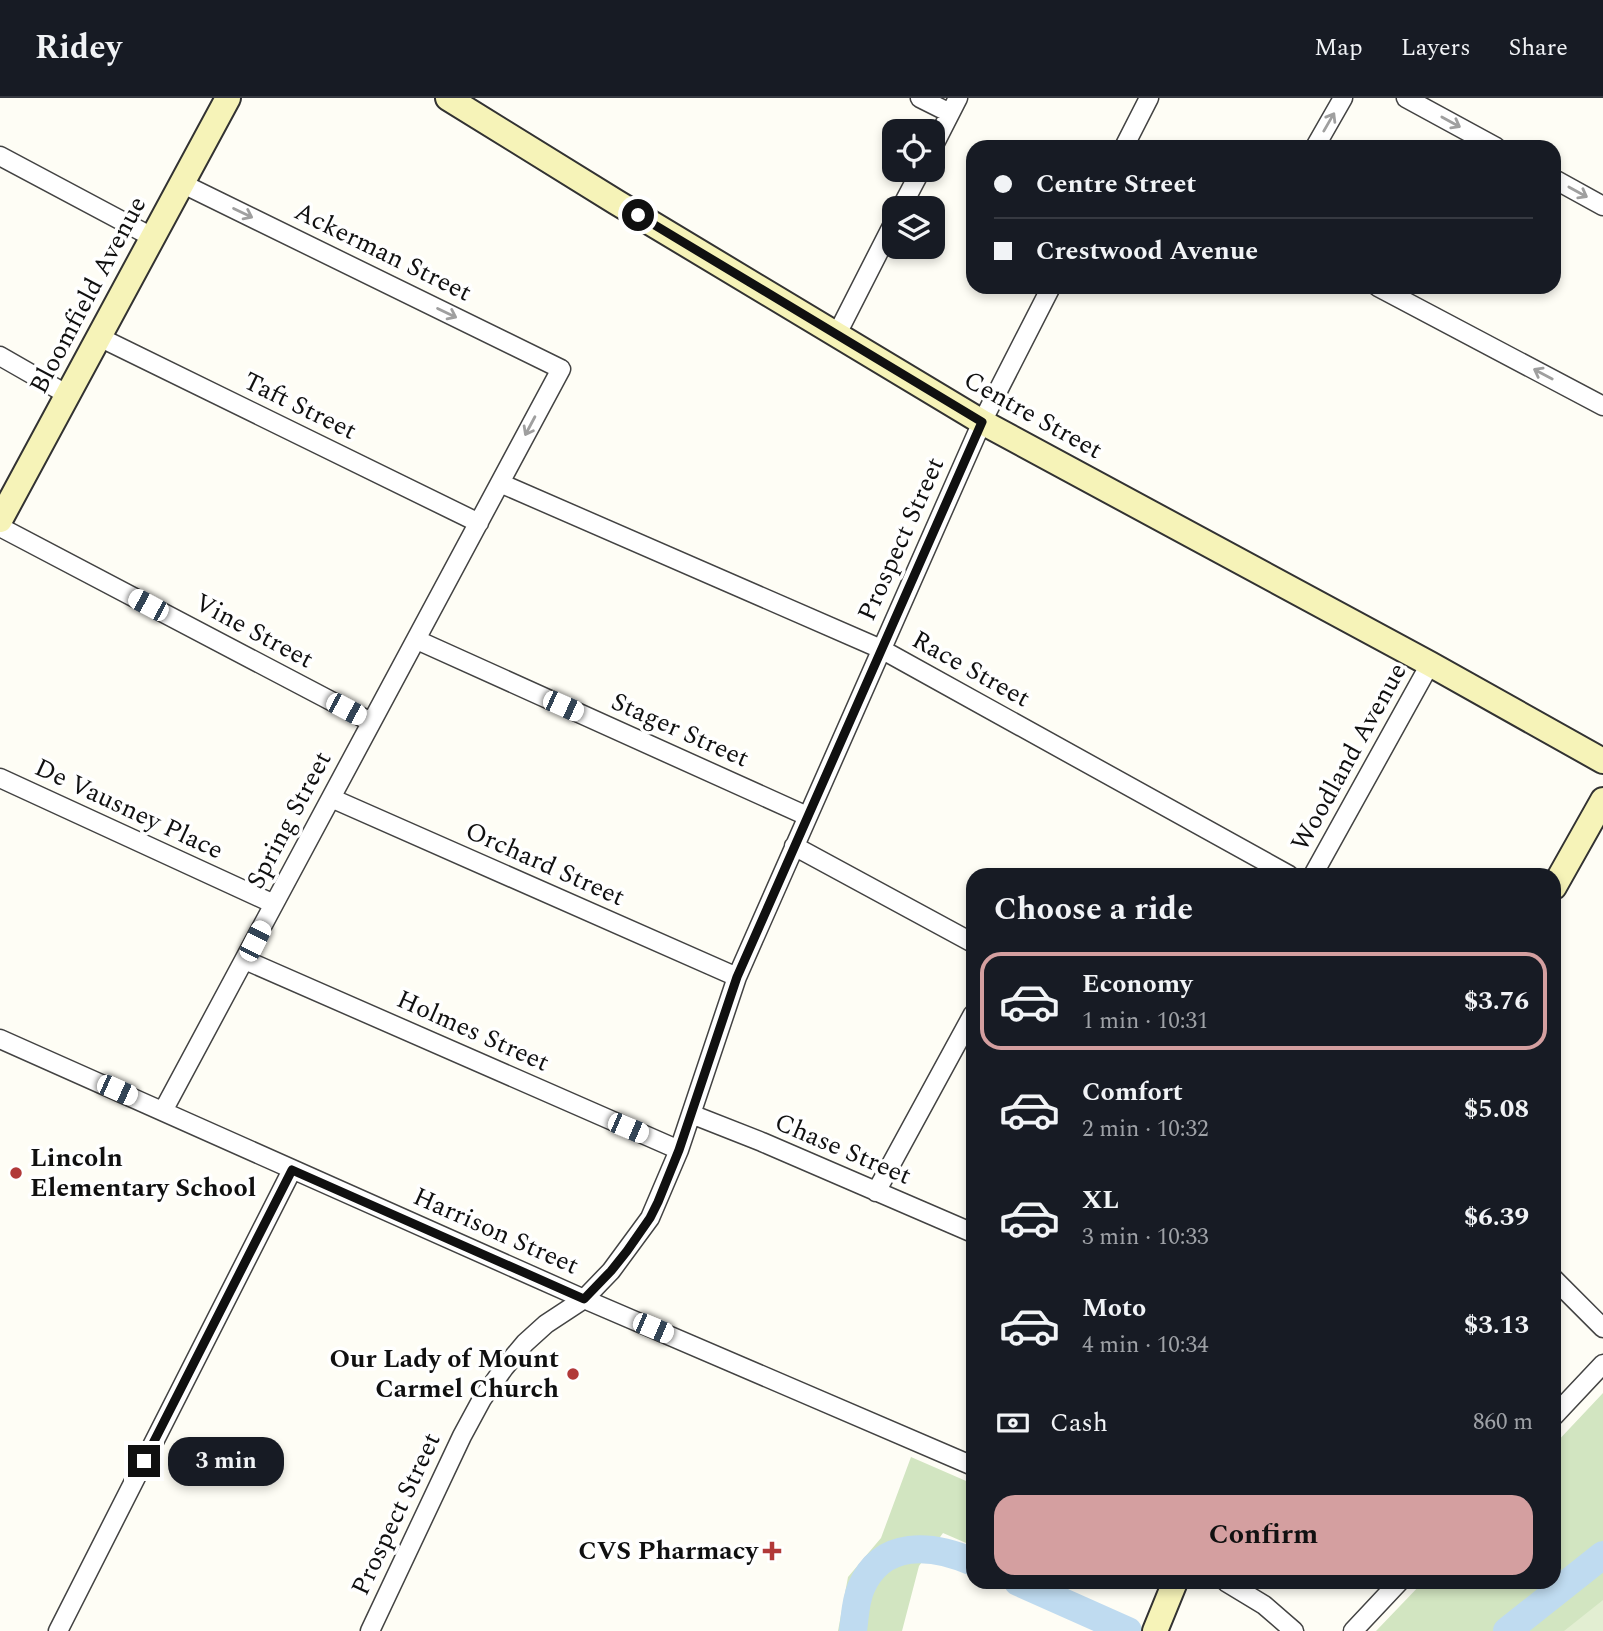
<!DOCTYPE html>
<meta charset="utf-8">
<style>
body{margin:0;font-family:Spectral,serif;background:#242831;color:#f1f3f6;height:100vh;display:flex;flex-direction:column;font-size:26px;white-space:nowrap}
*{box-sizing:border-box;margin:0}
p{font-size:23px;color:#9ea1a6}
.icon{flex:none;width:38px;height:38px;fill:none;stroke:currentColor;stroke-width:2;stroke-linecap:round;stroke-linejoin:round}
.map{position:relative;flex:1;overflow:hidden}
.details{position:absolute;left:966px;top:770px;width:595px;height:721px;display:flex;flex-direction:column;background:#171b24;border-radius:21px;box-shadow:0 4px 10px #0003}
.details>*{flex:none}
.hud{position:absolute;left:966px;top:42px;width:595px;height:154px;border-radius:21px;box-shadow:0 4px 10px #0003;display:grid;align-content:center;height:154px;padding:0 28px;background:#171b24}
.buttons{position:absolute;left:882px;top:21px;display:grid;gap:14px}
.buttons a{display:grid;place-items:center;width:63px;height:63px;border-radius:14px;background:#171b24;box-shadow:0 4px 10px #0003;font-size:35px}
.end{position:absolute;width:32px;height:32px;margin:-16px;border:9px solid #101010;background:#fff;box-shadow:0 0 0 4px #fff}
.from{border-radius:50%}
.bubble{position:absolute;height:49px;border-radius:21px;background:#171b24;box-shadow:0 4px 10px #0003;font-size:23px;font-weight:700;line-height:49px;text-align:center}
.car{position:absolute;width:21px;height:42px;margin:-21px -10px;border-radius:9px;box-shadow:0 0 5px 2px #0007;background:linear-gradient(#fff 24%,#345 0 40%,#fff 0 76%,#345 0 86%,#fff 0)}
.hud b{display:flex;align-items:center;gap:24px;height:66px;font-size:26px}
.hud b+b{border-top:2px solid #363941}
.hud i{width:18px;height:18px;background:#f1f3f6}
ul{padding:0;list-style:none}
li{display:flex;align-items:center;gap:21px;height:98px;margin:0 14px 10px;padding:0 14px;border:4px solid transparent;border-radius:21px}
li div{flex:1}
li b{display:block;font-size:26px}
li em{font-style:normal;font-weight:700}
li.current{border-color:#d49fa0}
li>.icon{width:63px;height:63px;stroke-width:1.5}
h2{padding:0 28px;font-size:32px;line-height:84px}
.pay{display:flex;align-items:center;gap:18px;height:77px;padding:0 28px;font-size:26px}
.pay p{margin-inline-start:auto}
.action{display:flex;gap:14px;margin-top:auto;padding:14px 28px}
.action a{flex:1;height:80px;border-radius:21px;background:#d49fa0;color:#111;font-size:28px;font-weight:700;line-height:80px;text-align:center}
header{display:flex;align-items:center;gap:42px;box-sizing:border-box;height:98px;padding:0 35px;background:#171b24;border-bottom:2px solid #363941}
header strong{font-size:33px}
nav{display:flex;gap:38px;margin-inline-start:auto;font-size:24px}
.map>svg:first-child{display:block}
</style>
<header>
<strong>Ridey</strong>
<nav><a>Map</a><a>Layers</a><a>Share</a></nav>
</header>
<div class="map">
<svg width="1603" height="1533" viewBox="0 0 1603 1533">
<rect width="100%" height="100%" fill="#fefdf5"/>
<!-- green -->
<path fill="#d2e5c1" d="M1603 1295V1533H1376L1423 1484H1554V1347Z
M911 1359 973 1386V1448L943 1435 919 1468 902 1533H838L848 1479 881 1440Z"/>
<!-- pitch -->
<path fill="#e2eed2" d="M1603 1502V1533H1564Z"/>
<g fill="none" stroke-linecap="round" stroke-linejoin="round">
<!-- river -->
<path stroke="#bfdbf0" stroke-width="28" d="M1018 1484 1128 1533
M853 1533C855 1519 855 1504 861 1490 882 1441 932 1446 973 1464
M1507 1533 1603 1457"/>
<!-- street casing -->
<g stroke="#434343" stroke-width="21">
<path id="street" d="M920 0 950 15
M1406 0 1496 49
M933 49 958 0
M1124 49 1149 0
M1315 49 1343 0
M0 58 152 139
M1554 81 1603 108
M901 110 921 72
M1378 189 1603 308
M837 236 894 124
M99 239 479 425
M0 258 68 297
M500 385 881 551 1289 777
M0 429 371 624
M417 542 807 718
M0 680 274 806
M331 700 737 879
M794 748 973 845
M1313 777 1430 566
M245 862 679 1052
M0 941 584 1201 973 1368
M163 1013 561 271 181 85
M691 1016 762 1044 973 1135
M876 1094 973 916
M1554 1181 1603 1230
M1554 1318 1603 1266
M1226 1484 1264 1507 1294 1533
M58 1533 292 1072
M370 1533 462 1338 482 1301 504 1270 525 1245 546 1226 584 1201 611 1173 650 1120 679 1052 737 879 982 324 1051 189
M1353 1533 1399 1484"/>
</g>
<!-- secondary casing -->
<g stroke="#323232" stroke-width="28">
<path id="secondary" d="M448 0 616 104 982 324 1430 566 1603 663
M0 422 228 0
M1554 789 1603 702
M1155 1533 1175 1484"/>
</g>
<!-- street -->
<use href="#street" stroke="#fff" stroke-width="18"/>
<!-- secondary -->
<use href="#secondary" stroke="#f6f3b8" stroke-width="24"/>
</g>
<!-- one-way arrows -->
<defs><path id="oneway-shaft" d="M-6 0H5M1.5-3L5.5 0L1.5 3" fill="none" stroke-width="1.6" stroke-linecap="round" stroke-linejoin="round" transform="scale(1.75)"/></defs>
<g stroke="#9f9f9f">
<use href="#oneway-shaft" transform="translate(1329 24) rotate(-60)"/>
<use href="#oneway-shaft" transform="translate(1451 24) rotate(29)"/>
<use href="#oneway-shaft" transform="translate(1578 94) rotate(29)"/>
<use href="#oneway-shaft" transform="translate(243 115) rotate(26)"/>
<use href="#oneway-shaft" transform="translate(447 215) rotate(26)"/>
<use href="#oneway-shaft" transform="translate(1543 276) rotate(-152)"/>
<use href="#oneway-shaft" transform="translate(530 328) rotate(118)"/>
</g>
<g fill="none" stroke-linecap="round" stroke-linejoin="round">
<!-- route -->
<path stroke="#101010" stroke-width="9" d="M144 1363 292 1072 584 1201 611 1173 627 1153 650 1120 658 1104 679 1052 737 879 982 324 638 117"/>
</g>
<!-- markers -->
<g fill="#b13938" stroke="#fff" stroke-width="2.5">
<circle cx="16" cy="1075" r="7"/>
<circle cx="573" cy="1276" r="7"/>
<path d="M768.5 1442.5h7v7h7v7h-7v7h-7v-7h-7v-7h7z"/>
</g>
<g text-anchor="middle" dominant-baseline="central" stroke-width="7" stroke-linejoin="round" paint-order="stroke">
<!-- street labels -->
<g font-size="26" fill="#101010" stroke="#fff">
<text transform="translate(383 154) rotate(26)">Ackerman Street</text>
<text transform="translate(88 197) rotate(-62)">Bloomfield Avenue</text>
<text transform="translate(300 308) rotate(26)">Taft Street</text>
<text transform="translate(1033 317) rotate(29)">Centre Street</text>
<text transform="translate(901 441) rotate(-66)">Prospect Street</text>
<text transform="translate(254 533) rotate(28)">Vine Street</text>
<text transform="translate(971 571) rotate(29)">Race Street</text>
<text transform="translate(680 632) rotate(24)">Stager Street</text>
<text transform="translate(1349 659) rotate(-61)">Woodland Avenue</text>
<text transform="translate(129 711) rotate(25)">De Vausney Place</text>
<text transform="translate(289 722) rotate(-62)">Spring Street</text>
<text transform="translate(545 766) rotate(24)">Orchard Street</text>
<text transform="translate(473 933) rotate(24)">Holmes Street</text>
<text transform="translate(843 1051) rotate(23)">Chase Street</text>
<text transform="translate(496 1133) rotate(24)">Harrison Street</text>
<text transform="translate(396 1416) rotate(-65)">Prospect Street</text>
</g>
<!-- poi labels -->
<g font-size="26" font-weight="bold" fill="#101010" stroke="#fff" text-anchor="end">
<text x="30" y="1060" text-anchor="start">Lincoln<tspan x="30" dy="30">Elementary School</tspan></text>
<text x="559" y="1261">Our Lady of Mount<tspan x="559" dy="30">Carmel Church</tspan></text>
<text x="758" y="1453">CVS Pharmacy</text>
</g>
</g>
</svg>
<div class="buttons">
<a><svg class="icon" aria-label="locate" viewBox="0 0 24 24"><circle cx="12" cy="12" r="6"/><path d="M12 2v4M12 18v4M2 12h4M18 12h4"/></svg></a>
<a><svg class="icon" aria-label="layers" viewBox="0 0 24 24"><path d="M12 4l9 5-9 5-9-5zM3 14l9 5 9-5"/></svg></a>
</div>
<i class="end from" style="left:638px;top:117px"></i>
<i class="end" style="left:144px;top:1363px"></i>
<div class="bubble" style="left:168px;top:1339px;width:116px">3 min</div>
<i class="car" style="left:148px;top:507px;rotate:298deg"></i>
<i class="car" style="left:563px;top:608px;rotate:114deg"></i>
<i class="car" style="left:346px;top:611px;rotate:118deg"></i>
<i class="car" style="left:255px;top:843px;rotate:27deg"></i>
<i class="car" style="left:117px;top:992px;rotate:114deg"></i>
<i class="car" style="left:628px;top:1030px;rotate:113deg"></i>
<i class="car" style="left:653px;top:1230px;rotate:113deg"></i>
<div class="hud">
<b><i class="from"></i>Centre Street</b>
<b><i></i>Crestwood Avenue</b>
</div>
<section class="details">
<h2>Choose a ride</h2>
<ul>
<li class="current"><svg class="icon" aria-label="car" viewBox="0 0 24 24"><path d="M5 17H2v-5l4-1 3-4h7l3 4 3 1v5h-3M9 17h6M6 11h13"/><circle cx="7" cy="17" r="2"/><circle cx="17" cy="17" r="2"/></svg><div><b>Economy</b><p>1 min · 10:31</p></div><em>$3.76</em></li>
<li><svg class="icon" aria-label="car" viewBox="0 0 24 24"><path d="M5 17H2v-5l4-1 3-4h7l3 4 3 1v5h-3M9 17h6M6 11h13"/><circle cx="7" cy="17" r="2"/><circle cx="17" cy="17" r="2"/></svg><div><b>Comfort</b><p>2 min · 10:32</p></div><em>$5.08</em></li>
<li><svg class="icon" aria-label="car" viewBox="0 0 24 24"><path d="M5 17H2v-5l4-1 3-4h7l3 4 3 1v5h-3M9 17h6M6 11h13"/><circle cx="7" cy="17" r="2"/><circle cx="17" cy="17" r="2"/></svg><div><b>XL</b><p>3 min · 10:33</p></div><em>$6.39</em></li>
<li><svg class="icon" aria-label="car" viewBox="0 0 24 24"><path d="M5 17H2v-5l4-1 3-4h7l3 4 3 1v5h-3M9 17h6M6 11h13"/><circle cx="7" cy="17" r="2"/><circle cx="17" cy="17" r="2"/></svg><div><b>Moto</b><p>4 min · 10:34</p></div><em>$3.13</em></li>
</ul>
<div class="pay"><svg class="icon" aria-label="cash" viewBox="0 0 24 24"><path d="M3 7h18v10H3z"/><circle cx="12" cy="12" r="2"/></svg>Cash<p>860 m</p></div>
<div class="action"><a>Confirm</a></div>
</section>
</div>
